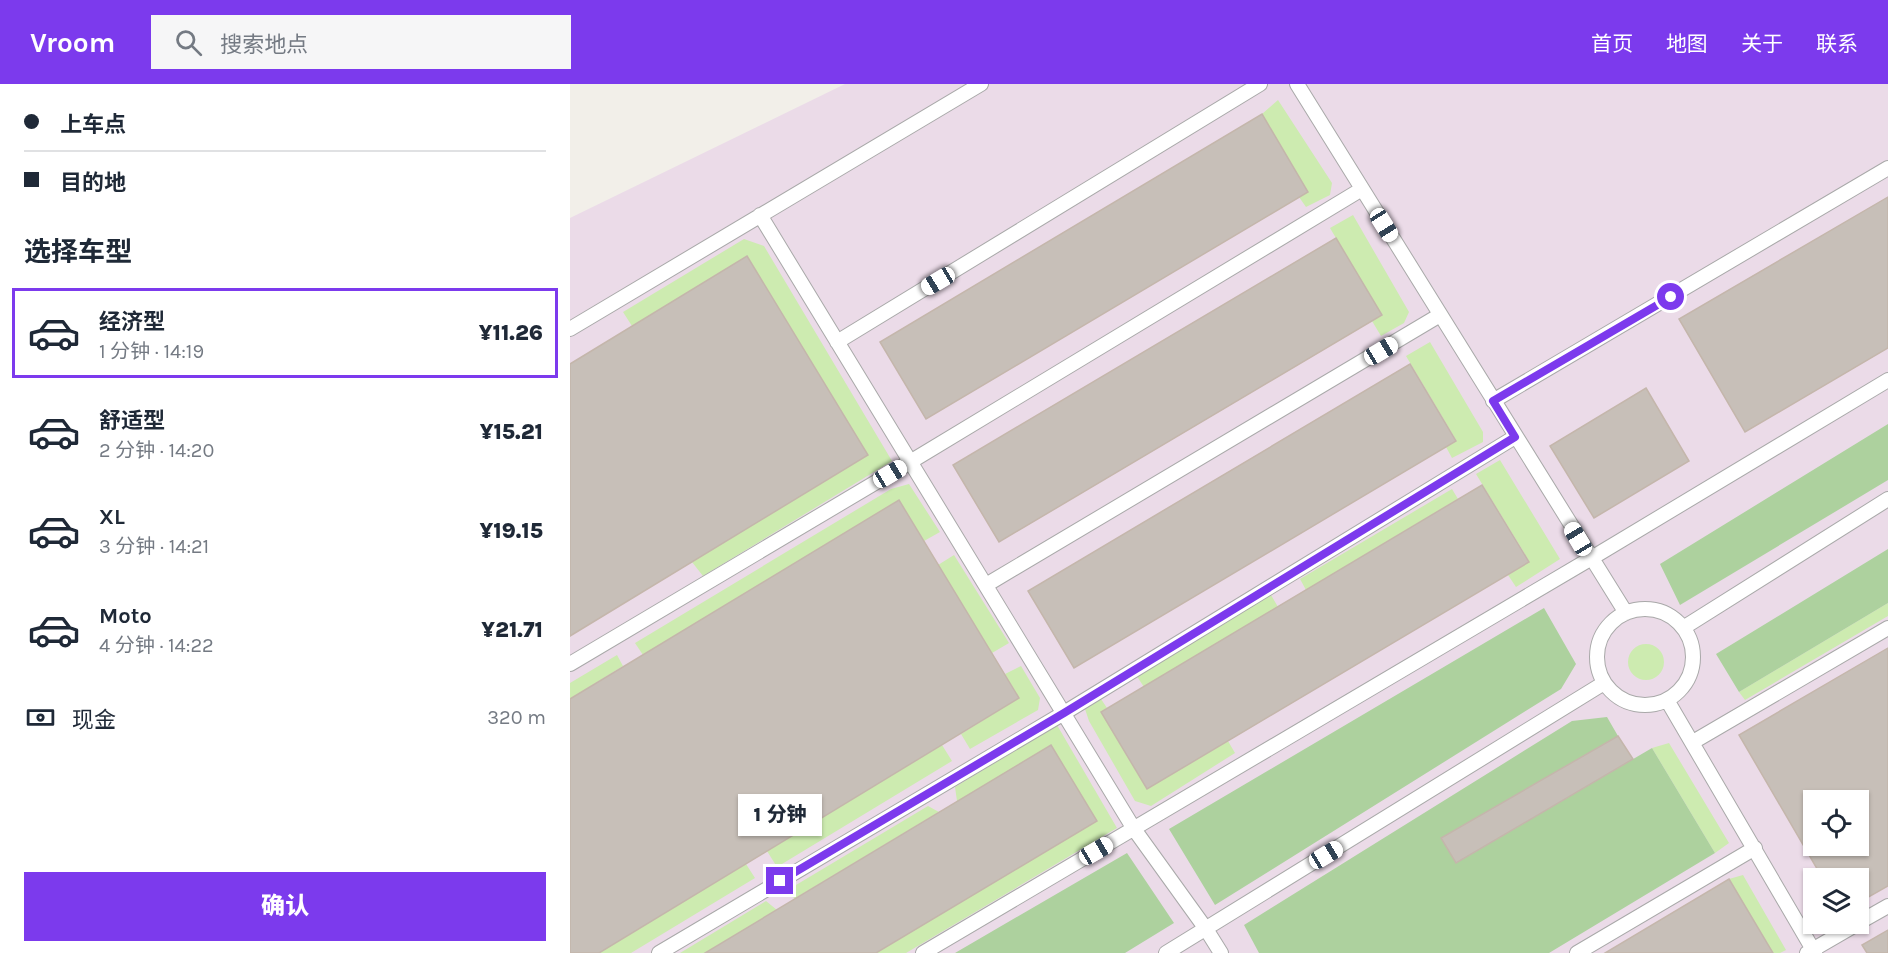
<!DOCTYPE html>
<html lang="zh">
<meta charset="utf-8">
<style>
body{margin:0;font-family:Karla,"Noto Sans SC",sans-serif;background:#f6f6f7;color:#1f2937;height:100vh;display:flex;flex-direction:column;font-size:22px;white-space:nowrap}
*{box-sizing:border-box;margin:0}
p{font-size:20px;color:#747a83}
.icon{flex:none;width:33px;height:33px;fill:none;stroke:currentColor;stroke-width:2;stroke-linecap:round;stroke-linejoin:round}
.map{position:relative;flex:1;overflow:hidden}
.drawer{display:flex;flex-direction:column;background:#fff;width:570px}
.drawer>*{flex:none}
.banner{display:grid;align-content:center;height:132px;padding:0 24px;background:#fff}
.fabs{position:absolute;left:1233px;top:706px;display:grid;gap:12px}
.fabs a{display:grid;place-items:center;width:66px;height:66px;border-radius:0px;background:#fff;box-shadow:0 2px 4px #0004;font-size:30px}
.end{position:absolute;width:27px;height:27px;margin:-14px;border:8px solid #7c3aed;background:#fff;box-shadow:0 0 0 3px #fff}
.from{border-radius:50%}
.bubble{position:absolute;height:42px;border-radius:0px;background:#fff;box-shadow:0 2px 4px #0004;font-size:20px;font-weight:800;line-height:42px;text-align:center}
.car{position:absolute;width:18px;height:36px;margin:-18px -9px;border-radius:8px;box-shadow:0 0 4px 2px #0007;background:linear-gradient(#fff 24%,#345 0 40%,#fff 0 76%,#345 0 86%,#fff 0)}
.banner b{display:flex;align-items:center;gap:21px;height:57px;font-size:22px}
.banner b+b{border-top:2px solid #e0e1e3}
.banner i{width:15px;height:15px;background:#1f2937}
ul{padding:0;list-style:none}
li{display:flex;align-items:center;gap:18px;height:90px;margin:0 12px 9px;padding:0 12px;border:3px solid transparent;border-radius:0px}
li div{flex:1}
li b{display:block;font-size:22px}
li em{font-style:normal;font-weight:800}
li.current{border-color:#7c3aed}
li>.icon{width:54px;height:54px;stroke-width:1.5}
h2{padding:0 24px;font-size:27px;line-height:72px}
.pay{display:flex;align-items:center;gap:15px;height:66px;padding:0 24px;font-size:22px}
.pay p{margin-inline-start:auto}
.button{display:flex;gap:12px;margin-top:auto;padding:12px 24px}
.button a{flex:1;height:69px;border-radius:0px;background:#7c3aed;color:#fff;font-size:24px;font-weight:800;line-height:69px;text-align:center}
header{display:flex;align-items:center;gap:36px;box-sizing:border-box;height:84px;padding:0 30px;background:#7c3aed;color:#fff}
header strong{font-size:28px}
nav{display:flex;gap:33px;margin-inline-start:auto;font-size:21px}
.search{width:420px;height:54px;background:#f6f6f7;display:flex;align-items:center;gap:15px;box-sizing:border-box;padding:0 21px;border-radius:0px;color:#747a83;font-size:22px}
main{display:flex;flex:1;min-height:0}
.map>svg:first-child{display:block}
</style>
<header>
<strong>Vroom</strong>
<div class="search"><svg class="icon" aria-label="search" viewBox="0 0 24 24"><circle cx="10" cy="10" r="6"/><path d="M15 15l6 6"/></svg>搜索地点</div>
<nav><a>首页</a><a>地图</a><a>关于</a><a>联系</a></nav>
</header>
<main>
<section class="drawer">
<div class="banner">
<b><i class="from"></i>上车点</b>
<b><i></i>目的地</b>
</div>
<h2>选择车型</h2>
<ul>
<li class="current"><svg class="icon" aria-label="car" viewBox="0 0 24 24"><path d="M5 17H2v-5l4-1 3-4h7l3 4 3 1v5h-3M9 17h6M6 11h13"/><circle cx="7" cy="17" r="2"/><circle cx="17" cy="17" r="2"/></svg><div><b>经济型</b><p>1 分钟 · 14:19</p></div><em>¥11.26</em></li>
<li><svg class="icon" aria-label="car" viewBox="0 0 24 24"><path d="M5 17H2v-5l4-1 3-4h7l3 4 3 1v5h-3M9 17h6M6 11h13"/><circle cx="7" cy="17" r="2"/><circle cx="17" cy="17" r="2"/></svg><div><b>舒适型</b><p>2 分钟 · 14:20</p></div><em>¥15.21</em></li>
<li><svg class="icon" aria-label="car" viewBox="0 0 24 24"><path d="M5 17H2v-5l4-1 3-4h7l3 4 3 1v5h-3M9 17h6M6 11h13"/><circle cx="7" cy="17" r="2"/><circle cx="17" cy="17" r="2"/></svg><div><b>XL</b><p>3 分钟 · 14:21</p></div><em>¥19.15</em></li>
<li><svg class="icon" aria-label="car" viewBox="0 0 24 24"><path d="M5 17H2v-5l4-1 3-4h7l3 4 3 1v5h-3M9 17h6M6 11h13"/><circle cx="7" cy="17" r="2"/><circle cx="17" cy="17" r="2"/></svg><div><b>Moto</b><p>4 分钟 · 14:22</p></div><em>¥21.71</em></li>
</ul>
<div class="pay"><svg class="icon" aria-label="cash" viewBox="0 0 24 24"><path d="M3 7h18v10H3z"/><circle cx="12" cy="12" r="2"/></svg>现金<p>320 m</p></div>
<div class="button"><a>确认</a></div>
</section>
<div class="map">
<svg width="1318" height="869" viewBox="0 0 1318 869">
<rect width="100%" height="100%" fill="#f2efe9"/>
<!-- industrial -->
<path fill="#ebdbe8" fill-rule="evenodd" d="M275 0H1318V869H0V134ZM1244 717H1288V762H1244ZM1244 795H1288V840H1244Z"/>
<!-- grass -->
<path fill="#cdebb0" d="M708 16 762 99 760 111 736 123 729 113 692 30Z
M783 131 839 228 834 239 811 252 802 237 811 230 760 144Z
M174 155 194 162 322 377 133 492 122 478 298 371 177 172 62 242 53 228Z
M860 258 913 348V358L882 374 876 363 886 356 836 272Z
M930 376 990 475 946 503 938 491 959 477 906 390Z
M339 400 370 448 354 457 329 416 73 571 65 559 321 405Z
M882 405 888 415 736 506 730 495Z
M384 471 439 559 422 569 368 481Z
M701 511 708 523 574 603 566 591Z
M1318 519V532L1175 616 1169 608Z
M1058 578a18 18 0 1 1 36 0a18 18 0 1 1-36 0Z
M47 571 53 582 0 615V599Z
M451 582 470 614 468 626 400 665 391 650 449 614 435 590Z
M531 615 537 624 531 628 577 705 658 657 665 669 581 722 565 717 519 637 515 625Z
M487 641 547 744 336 869H306L526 737 387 717 385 703Z
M1099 659 1159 759 1145 769 1082 664Z
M372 661 382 677 207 783 197 767Z
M358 722 369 728 224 815 221 804Z
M176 780 185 794 61 869H29Z
M1173 791 1216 866 1210 869H1203L1159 795Z
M196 817 207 826 135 869H110Z"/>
<!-- forest -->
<path fill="#add19e" d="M1318 340V396L1110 521 1090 480Z
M1318 465V519L1169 608 1146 570Z
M974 524 1006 580 991 605 645 821 599 745Z
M1037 633 1048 652 872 754 886 779 1082 664 1145 769 979 869H689L674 841 1002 637Z
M557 769 604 839 555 869H385Z"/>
<!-- building -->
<path fill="#c7bfb8" stroke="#c4b6ab" stroke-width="1.5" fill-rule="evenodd" d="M692 30 738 108 356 335 310 258Z
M1318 113V264L1175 348 1109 235Z
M766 154 812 231 429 458 383 381Z
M177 172 298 371 0 552V280Z
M840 280 886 357 504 584 458 507Z
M1076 304 1119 377 1024 434 980 362Z
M912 401 959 478 577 705 531 628Z
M329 416 449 614 29 869H0V615Z
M1318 564V802L1288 819V795H1253L1169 651ZM1244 717H1288V762H1244Z
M1048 652 1063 675 886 779 871 754Z
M481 661 527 737 306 869H135Z
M1159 795 1203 869H1035Z
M1318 846V869H1297L1292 861Z"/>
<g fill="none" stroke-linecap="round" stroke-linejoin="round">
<!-- lane casing -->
<g stroke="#a9a9a9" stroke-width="16">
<path id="lane" d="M727 0 1056 529
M190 131 564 745 636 845 651 869
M0 245 411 0
M267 258 690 0
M923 317 1318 84
M416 501 870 231
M1027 573a48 48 0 1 1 96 0a48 48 0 1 1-96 0Z
M1113 544 1318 415
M0 580 340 378 792 105
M1097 616 1245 869
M1123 658 1318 544
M1288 839 1318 822
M89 869 494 629 945 353
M353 869 1020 475 1318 296
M596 869 1034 599
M1007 869 1185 764
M1237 869 1287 840"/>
</g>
<!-- lane -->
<use href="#lane" stroke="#fff" stroke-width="14"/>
</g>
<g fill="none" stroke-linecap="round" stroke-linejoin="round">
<!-- route -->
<path stroke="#7c3aed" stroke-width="8" d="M210 797 494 629 945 353 923 317 1101 213"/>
</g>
</svg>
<div class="fabs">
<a><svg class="icon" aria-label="locate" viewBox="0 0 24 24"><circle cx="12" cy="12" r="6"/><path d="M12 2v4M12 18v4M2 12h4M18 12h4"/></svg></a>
<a><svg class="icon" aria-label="layers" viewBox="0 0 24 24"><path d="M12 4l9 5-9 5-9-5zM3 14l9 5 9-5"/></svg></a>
</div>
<i class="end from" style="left:1101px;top:213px"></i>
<i class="end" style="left:210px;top:797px"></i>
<div class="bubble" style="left:168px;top:710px;width:84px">1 分钟</div>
<i class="car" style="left:814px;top:141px;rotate:148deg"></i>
<i class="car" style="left:368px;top:197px;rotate:239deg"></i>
<i class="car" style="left:811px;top:267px;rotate:59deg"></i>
<i class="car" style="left:320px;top:390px;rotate:59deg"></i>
<i class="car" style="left:1008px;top:455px;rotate:329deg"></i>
<i class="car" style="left:526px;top:767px;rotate:60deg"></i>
<i class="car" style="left:756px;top:771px;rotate:59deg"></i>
</div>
</main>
